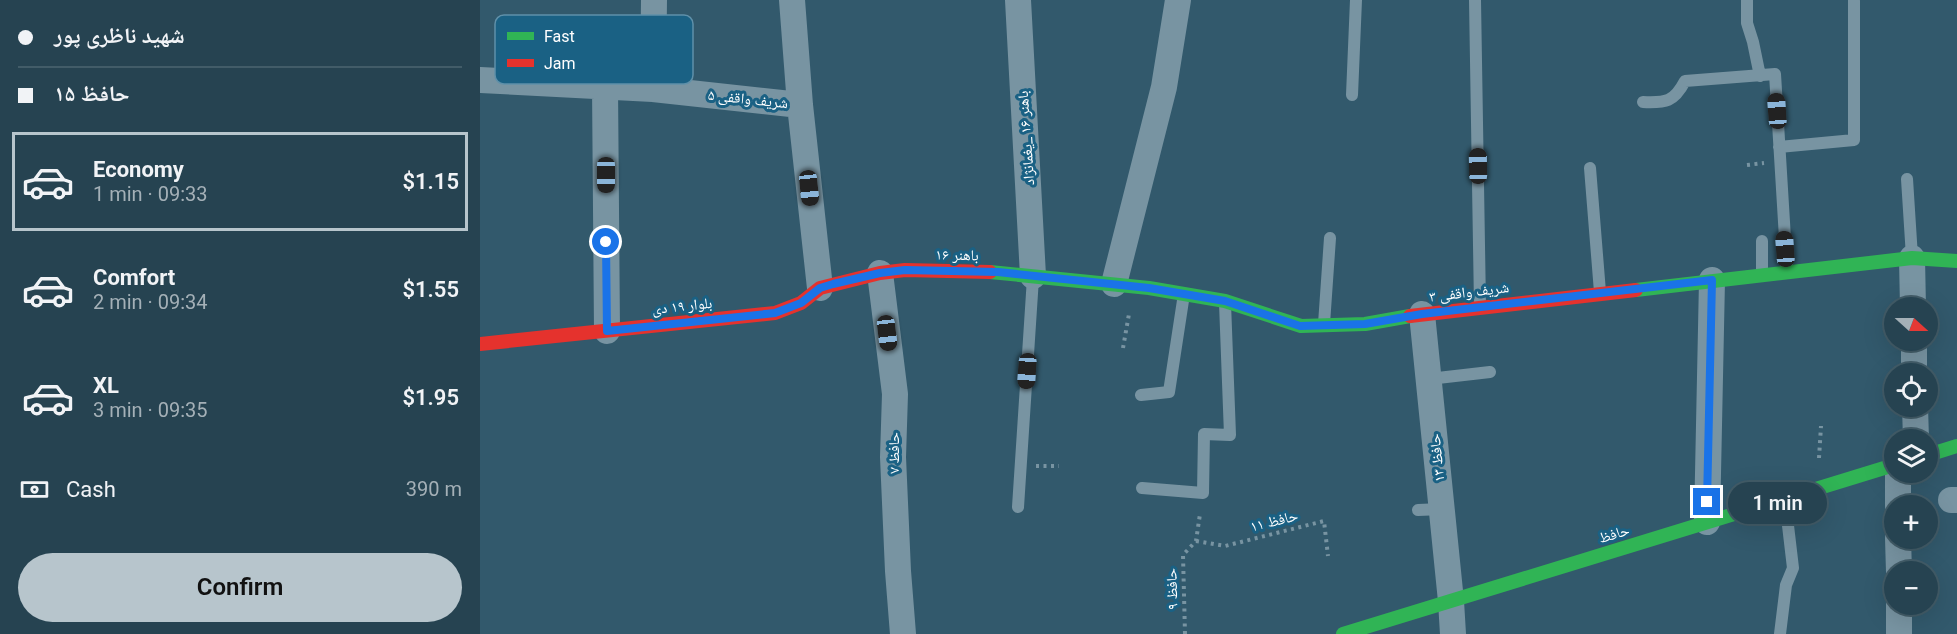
<!DOCTYPE html>
<meta charset="utf-8">
<style>
body{margin:0;font-family:Roboto,"Noto Naskh Arabic",sans-serif;background:#324e5b;color:#f1f3f6;height:100vh;display:flex;flex-direction:column;font-size:22px;white-space:nowrap}
*{box-sizing:border-box;margin:0}
p{font-size:20px;color:#a4b0b7}
.icon{flex:none;width:33px;height:33px;fill:none;stroke:currentColor;stroke-width:2;stroke-linecap:round;stroke-linejoin:round}
.map{position:relative;flex:1;overflow:hidden}
.side{display:flex;flex-direction:column;background:#264351;width:480px}
.side>*{flex:none}
.banner{display:grid;align-content:center;height:132px;padding:0 18px;background:#264351}
.needle{width:39px;rotate:111deg}
.fabs{position:absolute;left:1404px;top:297px;display:grid;gap:12px}
.fabs a{display:grid;place-items:center;width:54px;height:54px;border-radius:50%;background:#264351;box-shadow:0 6px 24px #0002,0 0 0 2px #425c68;font-size:30px}
.end{position:absolute;width:27px;height:27px;margin:-14px;border:8px solid #1a73e8;background:#fff;box-shadow:0 0 0 3px #fff}
.from{border-radius:50%}
.bubble{position:absolute;height:42px;border-radius:21px;background:#264351;box-shadow:0 6px 24px #0002,0 0 0 2px #425c68;font-size:20px;font-weight:600;line-height:42px;text-align:center}
.car{position:absolute;width:18px;height:36px;margin:-18px -9px;border-radius:8px;box-shadow:0 0 4px 2px #0007;background:linear-gradient(#222 24%,#8ab4d8 0 40%,#222 0 76%,#8ab4d8 0 86%,#222 0)}
.banner b{display:flex;align-items:center;gap:21px;height:57px;font-size:22px}
.banner b+b{border-top:2px solid #425c68}
.banner i{width:15px;height:15px;background:#f1f3f6}
ul{padding:0;list-style:none}
li{display:flex;align-items:center;gap:18px;height:99px;margin:0 12px 9px;padding:0 6px;border:3px solid transparent;border-radius:0px}
li div{flex:1}
li b{display:block;font-size:22px}
li em{font-style:normal;font-weight:600}
li.on{border-color:#b7c5cc}
li>.icon{width:54px;height:54px;stroke-width:1.5}
.pay{display:flex;align-items:center;gap:15px;height:66px;padding:0 18px;font-size:22px}
.pay p{margin-inline-start:auto}
.action{display:flex;gap:12px;margin-top:auto;padding:12px 18px}
.action a{flex:1;height:69px;border-radius:36px;background:#b7c5cc;color:#111;font-size:24px;font-weight:600;line-height:69px;text-align:center}
main{display:flex;flex:1;min-height:0}
.map>svg:first-child{display:block}
</style>
<main>
<section class="side">
<div class="banner">
<b><i class="from"></i>شهید ناظری پور</b>
<b><i></i>حافظ ۱۵</b>
</div>
<ul>
<li class="on"><svg class="icon" aria-label="car" viewBox="0 0 24 24"><path d="M5 17H2v-5l4-1 3-4h7l3 4 3 1v5h-3M9 17h6M6 11h13"/><circle cx="7" cy="17" r="2"/><circle cx="17" cy="17" r="2"/></svg><div><b>Economy</b><p>1 min · 09:33</p></div><em>$1.15</em></li>
<li><svg class="icon" aria-label="car" viewBox="0 0 24 24"><path d="M5 17H2v-5l4-1 3-4h7l3 4 3 1v5h-3M9 17h6M6 11h13"/><circle cx="7" cy="17" r="2"/><circle cx="17" cy="17" r="2"/></svg><div><b>Comfort</b><p>2 min · 09:34</p></div><em>$1.55</em></li>
<li><svg class="icon" aria-label="car" viewBox="0 0 24 24"><path d="M5 17H2v-5l4-1 3-4h7l3 4 3 1v5h-3M9 17h6M6 11h13"/><circle cx="7" cy="17" r="2"/><circle cx="17" cy="17" r="2"/></svg><div><b>XL</b><p>3 min · 09:35</p></div><em>$1.95</em></li>
</ul>
<div class="pay"><svg class="icon" aria-label="cash" viewBox="0 0 24 24"><path d="M3 7h18v10H3z"/><circle cx="12" cy="12" r="2"/></svg>Cash<p>390 m</p></div>
<div class="action"><a>Confirm</a></div>
</section>
<div class="map">
<svg width="1477" height="634" viewBox="0 0 1477 634">
<rect width="100%" height="100%" fill="#32596c"/>
<g fill="none" stroke-linecap="round" stroke-linejoin="round">
<!-- path -->
<path stroke="#7894a2" stroke-width="4" stroke-dasharray="3 4.5" stroke-linecap="butt" d="M1267 165 1284 163
M643 348 649 314
M1339 458 1341 426
M556 466H579
M716 541 745 546 844 521 848 556
M705 634 703 555 716 541 720 514"/>
<!-- lane -->
<path stroke="#7894a2" stroke-width="12" d="M995 0 1000 306
M1267 0V23L1273 42 1280 76
M872 95 876 0
M1163 102C1186 103 1194 102 1205 81L1295 74 1307 271
M1299 147 1374 140V1
M1110 168 1120 292
M1427 179 1432 257
M1282 241V274
M844 324 850 238
M949 379 1010 372
M661 395 689 392 704 294
M662 488 723 493 724 434 750 435 745 303
M538 507 553 278
M938 510 962 509
M1300 634 1306 585 1313 568 1305 500"/>
<!-- street -->
<path stroke="#7894a2" stroke-width="26" d="M312 0 320 105 340 288
M538 0 553 276
M0 80 173 89 320 105
M125 86 127 331
M173 89 174 0
M1432 258 1433 308
M400 273 415 394 413 457 418 571 423 634
M634 284 684 87 698 0
M942 314 971 601 973 634
M1434 340V374
M1435 406 1436 440
M1418 472V506
M1471 500H1477
M1227 522 1232 280
M1418 538 1419 572
M1419 604V634"/>
<!-- fast -->
<path stroke="#30b455" stroke-width="14" d="M510 272 669 288 745 301 821 326 885 324 930 316
M1156 290 1432 258 1477 261
M1448 455 1477 446
M863 634 1414 465"/>
<!-- jam -->
<path stroke="#e5322d" stroke-width="14" d="M930 316 1156 290
M0 344 295 313 321 303 340 288 400 273 425 270 510 272"/>
</g>
<g fill="none" stroke-linecap="round" stroke-linejoin="round">
<!-- route -->
<path stroke="#1a73e8" stroke-width="8" d="M126 242 127 331 295 313 321 303 340 288 353 284 400 273 425 270 518 272 669 288 745 301 820 326 885 324 942 314 1232 280 1227 502"/>
</g>
<g text-anchor="middle" dominant-baseline="central" stroke-width="6" stroke-linejoin="round" paint-order="stroke">
<!-- street labels -->
<g font-size="15" fill="#fff" stroke="#1a6184">
<text transform="translate(268 99) rotate(6)">شریف واقفی ۵</text>
<text transform="translate(546 138) rotate(-94)">باهنر ۱۶ _یغمانژاد</text>
<text transform="translate(477 255) rotate(1)">باهنر ۱۶</text>
<text transform="translate(989 292) rotate(-7)">شریف واقفی ۳</text>
<text transform="translate(202 306) rotate(-6)">بلوار ۱۹ دی</text>
<text transform="translate(414 453) rotate(-90)">حافظ ۷</text>
<text transform="translate(957 458) rotate(-96)">حافظ ۱۳</text>
<text transform="translate(794 521) rotate(-14)">حافظ ۱۱</text>
<text transform="translate(1134 534) rotate(-17)">حافظ</text>
<text transform="translate(692 589) rotate(-92)">حافظ ۹</text>
</g>
</g>
<!-- legend -->
<rect x="15" y="15" width="198" height="69" rx="9" fill="#1a6184" stroke="#5f90a9" stroke-width="1.5"/>
<rect x="27" y="32" width="27" height="8" fill="#30b455"/>
<rect x="27" y="59" width="27" height="8" fill="#e5322d"/>
<g font-size="16" fill="#fff">
<text x="64" y="42">Fast</text>
<text x="64" y="69">Jam</text>
</g>
</svg>
<div class="fabs">
<a><svg class="needle" viewBox="-14 -14 28 28"><path d="M0-13l5 13h-10z" fill="#e53935"/><path d="M0 13l5-13h-10z" fill="#a4b0b7"/></svg></a>
<a><svg class="icon" aria-label="locate" viewBox="0 0 24 24"><circle cx="12" cy="12" r="6"/><path d="M12 2v4M12 18v4M2 12h4M18 12h4"/></svg></a>
<a><svg class="icon" aria-label="layers" viewBox="0 0 24 24"><path d="M12 4l9 5-9 5-9-5zM3 14l9 5 9-5"/></svg></a>
<a>+</a>
<a>−</a>
</div>
<i class="end from" style="left:126px;top:242px"></i>
<i class="end" style="left:1227px;top:502px"></i>
<div class="bubble" style="left:1248px;top:482px;width:99px">1 min</div>
<i class="car" style="left:1297px;top:111px;rotate:356deg"></i>
<i class="car" style="left:998px;top:166px;rotate:359deg"></i>
<i class="car" style="left:126px;top:175px;rotate:180deg"></i>
<i class="car" style="left:329px;top:188px;rotate:174deg"></i>
<i class="car" style="left:1305px;top:249px;rotate:356deg"></i>
<i class="car" style="left:407px;top:333px;rotate:173deg"></i>
<i class="car" style="left:547px;top:371px;rotate:184deg"></i>
</div>
</main>
